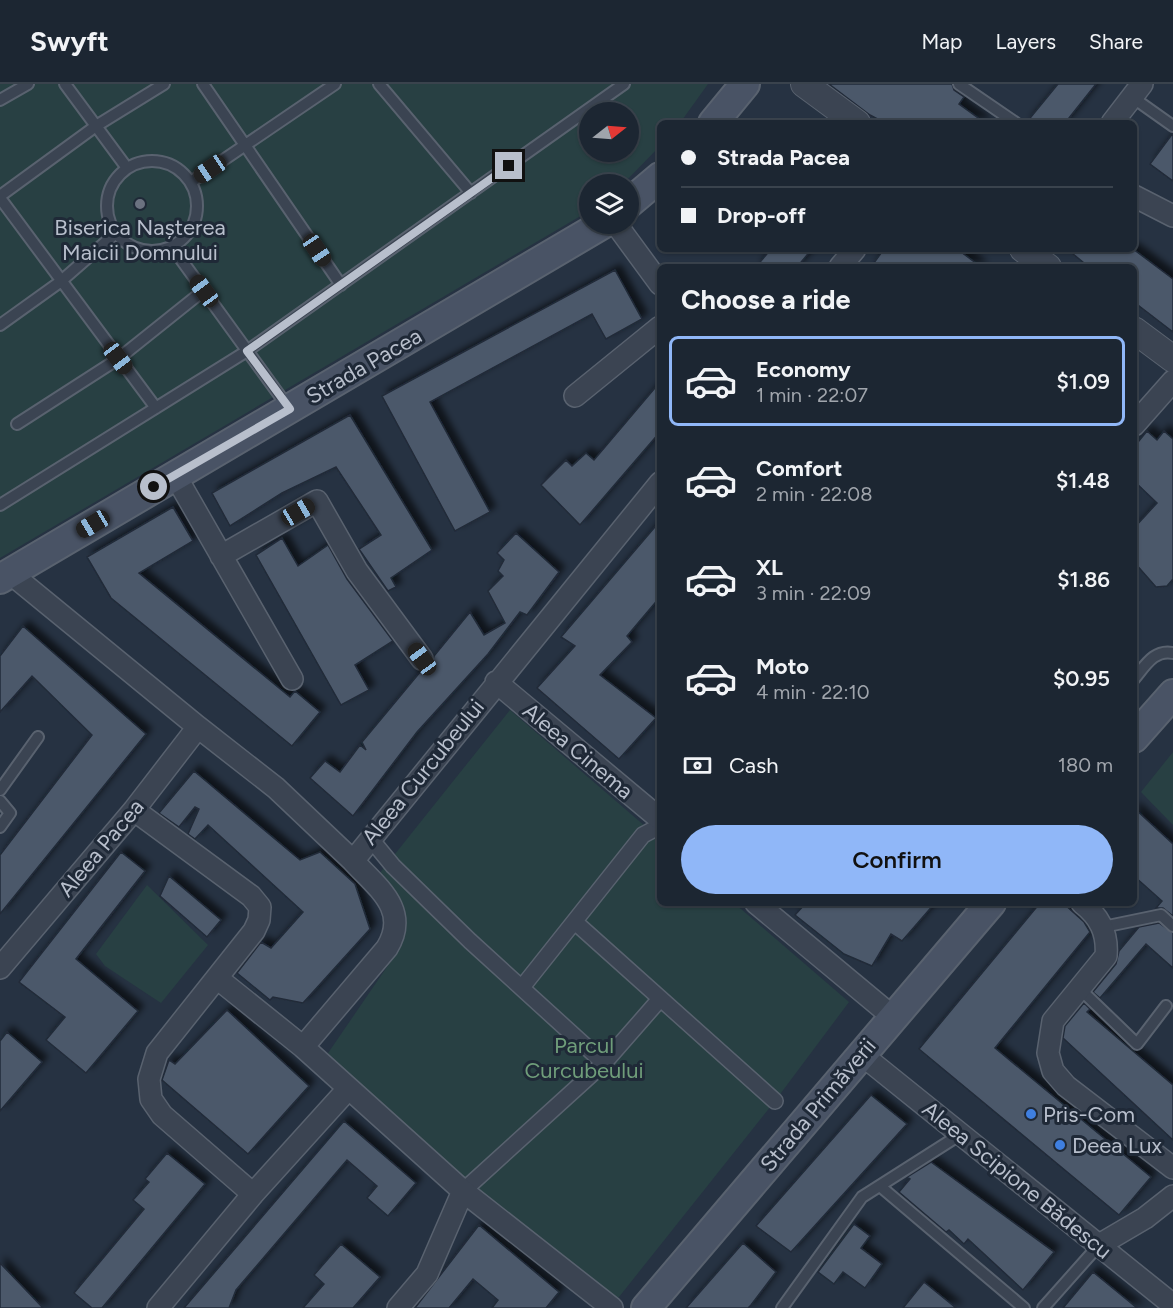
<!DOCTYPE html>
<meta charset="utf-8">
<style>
body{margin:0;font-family:Figtree,sans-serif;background:#252e3a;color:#f1f3f6;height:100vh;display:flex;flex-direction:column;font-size:22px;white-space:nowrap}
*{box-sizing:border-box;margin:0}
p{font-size:20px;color:#a0a5ac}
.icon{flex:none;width:33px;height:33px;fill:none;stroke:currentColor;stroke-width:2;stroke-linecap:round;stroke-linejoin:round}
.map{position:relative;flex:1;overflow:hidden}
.drawer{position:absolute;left:657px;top:180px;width:480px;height:642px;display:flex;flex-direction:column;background:#1c2632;border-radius:9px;box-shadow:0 2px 4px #0004,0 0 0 2px #3a434d}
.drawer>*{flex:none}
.guide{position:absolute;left:657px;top:36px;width:480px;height:132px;border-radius:9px;box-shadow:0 2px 4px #0004,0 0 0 2px #3a434d;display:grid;align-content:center;height:132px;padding:0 24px;background:#1c2632}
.needle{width:39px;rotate:73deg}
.controls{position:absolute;left:579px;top:18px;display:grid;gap:12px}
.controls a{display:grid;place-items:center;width:60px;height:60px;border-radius:50%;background:#1c2632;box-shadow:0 2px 4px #0004,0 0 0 2px #3a434d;font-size:30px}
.end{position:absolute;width:27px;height:27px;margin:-14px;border:8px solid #b8bfcc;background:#111;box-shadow:0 0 0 3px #111}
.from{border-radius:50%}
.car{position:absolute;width:18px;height:36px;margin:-18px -9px;border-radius:8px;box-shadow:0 0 4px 2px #0007;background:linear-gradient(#222 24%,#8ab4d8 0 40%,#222 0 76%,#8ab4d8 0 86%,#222 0)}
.guide b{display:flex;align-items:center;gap:21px;height:57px;font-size:22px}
.guide b+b{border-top:2px solid #3a434d}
.guide i{width:15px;height:15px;background:#f1f3f6}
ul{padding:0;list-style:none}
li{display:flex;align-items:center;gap:18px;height:90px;margin:0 12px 9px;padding:0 12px;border:3px solid transparent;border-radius:9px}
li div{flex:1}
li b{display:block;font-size:22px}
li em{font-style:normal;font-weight:600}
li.selected{border-color:#90b7f8}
li>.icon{width:54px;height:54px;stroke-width:1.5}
h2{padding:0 24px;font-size:27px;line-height:72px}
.pay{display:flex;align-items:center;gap:15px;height:66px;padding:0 24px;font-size:22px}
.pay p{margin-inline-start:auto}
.primary-button{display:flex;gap:12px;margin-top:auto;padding:12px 24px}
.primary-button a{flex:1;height:69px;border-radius:36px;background:#90b7f8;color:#111;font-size:24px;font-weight:600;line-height:69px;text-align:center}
header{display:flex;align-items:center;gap:36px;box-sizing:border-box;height:84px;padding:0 30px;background:#1c2632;border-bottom:2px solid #3a434d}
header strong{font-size:28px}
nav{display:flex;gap:33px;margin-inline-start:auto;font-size:21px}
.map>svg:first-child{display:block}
</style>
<header>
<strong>Swyft</strong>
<nav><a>Map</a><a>Layers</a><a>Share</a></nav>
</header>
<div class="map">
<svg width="1173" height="1224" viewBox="0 0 1173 1224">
<defs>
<filter id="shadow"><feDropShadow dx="5.5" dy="-5.5" stdDeviation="3" flood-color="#0009"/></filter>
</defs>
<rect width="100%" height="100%" fill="#263242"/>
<!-- green -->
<path fill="#284043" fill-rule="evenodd" d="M0 0H708L680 39H660V62L623 100H590L589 127 0 474ZM590 28H628V68H590Z
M510 626 660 755V819H734L849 918 775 1017 611 1223 324 975 402 861 406 838 379 790Z
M1173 668V741L1141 708Z
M147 801 208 861 161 919 105 882 96 870Z"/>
<!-- building -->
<path fill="#4c596b" stroke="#212b39" stroke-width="1.5" filter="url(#shadow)" d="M829 0H952L954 6 964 13 959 20 985 39H885L870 31Z
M1058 0H1096L1065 39H1026Z
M1173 49V97L1150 80Z
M771 165H812L797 183H756Z
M884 165H957L981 183H871Z
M1067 165H1133L1173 195V248L1134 218V183H1089Z
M615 186 642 235 606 255 592 230 430 318 490 428 455 447 382 312Z
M660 298V348L580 441 541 401 566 376 572 382 586 369 594 376Z
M350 331 432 466 391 494 396 503 388 507 359 465 381 451 336 383 282 409 230 442 212 409Z
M1147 347 1157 356 1164 347 1173 355V495L1167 502 1156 503 1134 478V444L1157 419 1134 397V363Z
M173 423 193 457 139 489 290 613 295 607 320 628 292 662 111 514 87 473Z
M660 437V513L627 552 632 558 600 591 656 634 619 675 537 604 575 562 561 553Z
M516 449 559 488 527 531 520 528 488 570 417 648 353 732 310 694 325 677 340 688 360 661 366 666 362 658 421 587 430 585 434 572 470 528 484 551 505 539 488 507 503 492 498 487 504 476 497 469Z
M282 454 298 482 328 461 347 495 393 557 355 581 369 606 341 621 256 471Z
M23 542 146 650 0 830V771L92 651 32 592 0 628V572Z
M194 687 300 776 320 768 355 800 370 845 303 919 273 913 270 916 237 889 261 858 271 864 303 828 208 741 195 755 188 750 199 725 195 723 179 743 159 729Z
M1134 724 1173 760V832L1163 824H1156L1162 817 1134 792Z
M121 768 145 787 76 875 138 927 86 989 46 956 65 933 19 898Z
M169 792 221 836 207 853 160 812Z
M806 819H935L902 857 891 850 872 882 844 870 795 831Z
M1040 819H1063L1084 838 1090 848 995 964 1151 1093 1119 1131 919 965Z
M1159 839 1173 849V884L1146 860 1100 914 1093 908 1116 880 1119 867 1139 843Z
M1084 919 1090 925 1087 928 1173 1001V1056L1063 954 1065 942Z
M227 926 309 1002 248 1070 162 996 169 976 175 980Z
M7 948 42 978 0 1027V957Z
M871 1011 907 1040 791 1168 756 1142Z
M344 1037 416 1099 388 1132 367 1114 377 1102 347 1076 236 1206 229 1224H184Z
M167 1069 205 1100 102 1224H92L74 1209 144 1125 133 1116 149 1098 145 1095Z
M931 1078 1054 1168 1023 1206 968 1155 964 1160 949 1146 946 1148 899 1108 910 1095 907 1093Z
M854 1140 870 1152 861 1164 882 1180 865 1204 843 1188 834 1200 818 1188Z
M479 1141 559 1208 546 1224H492L498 1216 473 1195 449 1224H415Z
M743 1159 776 1188 751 1221 748 1224H686Z
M341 1160 380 1193 353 1224H303L324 1200 314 1191Z
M0 1179 23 1203 43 1224H0Z
M1093 1188 1137 1224H1063Z
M924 1198 956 1224H903Z"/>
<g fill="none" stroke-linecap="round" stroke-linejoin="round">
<!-- service casing -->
<g stroke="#59626f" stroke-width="14">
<path id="service" d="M65 0 127 84
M203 0 341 201
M379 0 471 109
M959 0 1016 39
M1132 13 1173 42
M0 16 28 0
M107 122a45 45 0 1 1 90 0a45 45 0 1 1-90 0Z
M191 98 335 0
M0 112 96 42 164 0
M0 114 156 324
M172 163 288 323
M0 241 60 198 116 149
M17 340 118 275 203 207
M0 421 247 267 624 0
M1134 595C1145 582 1154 565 1173 569
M0 706 38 653
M0 717 10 729 0 743
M1103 843 1161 831 1173 842
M1081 906 1137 960 1166 922
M881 1103 1024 1224
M782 1224 862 1113 961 1050
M1043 1224 1099 1161"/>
</g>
<!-- pedestrian casing -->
<g stroke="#59626f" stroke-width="18">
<path id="pedestrian" d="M370 754 393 782 470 857 604 979
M575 838 775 1017
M523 902 643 751 660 742
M463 1107 604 979 660 915"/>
</g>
<!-- minor casing -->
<g stroke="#59626f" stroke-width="24">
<path id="minor" d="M1112 39 1142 0
M1134 112 1173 132
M616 140 660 200
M840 183 855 165
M575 312 660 243
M1134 341 1173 297
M175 391 292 595
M221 472 317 417 357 487 422 575
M496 598 660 735
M198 643 276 704 353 777
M134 726 251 812 260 823 259 836 254 847 157 969 149 995 151 1015 162 1031 253 1110
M756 819 893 933
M1082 819C1100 833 1108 849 1106 872L1053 937 1048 969 1053 987 1066 1002 1173 1084
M0 884 134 726 198 643 10 489
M217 894 303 963
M861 970 1173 1221
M1099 1161 1145 1134 1173 1112
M158 1224 253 1110 348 1005
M398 1224 427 1190 463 1107
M612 1224 463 1107 303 963 387 864C410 826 378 804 353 777L660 399"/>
</g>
<!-- tertiary casing -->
<g stroke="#59626f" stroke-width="28">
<path id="tertiary" d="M804 0 857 39
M1023 165 1048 183
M1134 246 1173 275"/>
</g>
<!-- secondary casing -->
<g stroke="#59626f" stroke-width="32">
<path id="secondary" d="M713 39 745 0
M628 120 660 93
M0 495 603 140
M1134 654 1173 610
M646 1224 991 819"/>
</g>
<!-- service -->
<use href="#service" stroke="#3b4452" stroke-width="10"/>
<!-- pedestrian -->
<use href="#pedestrian" stroke="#3b4452" stroke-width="15"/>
<!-- minor -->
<use href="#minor" stroke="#3b4452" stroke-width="21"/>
<!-- tertiary -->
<use href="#tertiary" stroke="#3b4452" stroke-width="26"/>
<!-- secondary -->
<use href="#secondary" stroke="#495365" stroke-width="28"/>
</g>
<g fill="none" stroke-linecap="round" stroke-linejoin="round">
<!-- route -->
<path stroke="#b8bfcc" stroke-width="8" d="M154 403 290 325 247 267 509 82"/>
</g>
<!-- markers -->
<circle fill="#6b7280" stroke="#1f2937" stroke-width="2" cx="140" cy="120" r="6"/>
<g fill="#3f7fe0" stroke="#1f2937" stroke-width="2">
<circle cx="1031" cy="1030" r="6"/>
<circle cx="1060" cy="1061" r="6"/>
</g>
<g text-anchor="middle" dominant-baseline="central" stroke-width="6" stroke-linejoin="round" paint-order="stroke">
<!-- poi labels -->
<g font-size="22" fill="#b8bfcc" stroke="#1f2937" text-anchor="start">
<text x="140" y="143" text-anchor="middle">Biserica Nașterea<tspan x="140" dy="25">Maicii Domnului</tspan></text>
<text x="1043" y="1030">Pris-Com</text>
<text x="1072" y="1061">Deea Lux</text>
</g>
<!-- street labels -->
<g font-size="22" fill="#b8bfcc" stroke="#1f2937">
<text transform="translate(364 282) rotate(-30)">Strada Pacea</text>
<text transform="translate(578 667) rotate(40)">Aleea Cinema</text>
<text transform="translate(423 688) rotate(-51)">Aleea Curcubeului</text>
<text transform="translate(101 764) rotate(-50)">Aleea Pacea</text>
<text transform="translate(818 1021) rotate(-50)">Strada Primăverii</text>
<text transform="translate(1017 1096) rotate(39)">Aleea Scipione Bădescu</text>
</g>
<!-- park labels -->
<g font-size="22" fill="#6f9d7a" stroke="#1f2937">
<text x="584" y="961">Parcul<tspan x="584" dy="25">Curcubeului</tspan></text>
</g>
</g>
</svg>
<div class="controls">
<a><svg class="needle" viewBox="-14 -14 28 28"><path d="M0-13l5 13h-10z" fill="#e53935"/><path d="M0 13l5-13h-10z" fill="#a0a5ac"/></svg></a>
<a><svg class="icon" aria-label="layers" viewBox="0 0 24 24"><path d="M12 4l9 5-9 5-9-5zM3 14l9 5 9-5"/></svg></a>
</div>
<i class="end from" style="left:154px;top:403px"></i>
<i class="end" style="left:509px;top:82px"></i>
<i class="car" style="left:210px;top:85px;rotate:236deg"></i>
<i class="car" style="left:317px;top:166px;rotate:146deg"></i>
<i class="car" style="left:204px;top:207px;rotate:324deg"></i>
<i class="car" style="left:118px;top:274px;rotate:143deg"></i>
<i class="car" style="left:298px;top:428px;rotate:60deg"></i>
<i class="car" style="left:93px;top:440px;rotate:239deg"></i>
<i class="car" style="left:422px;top:575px;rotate:324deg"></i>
<div class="guide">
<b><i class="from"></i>Strada Pacea</b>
<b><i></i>Drop-off</b>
</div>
<section class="drawer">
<h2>Choose a ride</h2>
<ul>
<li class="selected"><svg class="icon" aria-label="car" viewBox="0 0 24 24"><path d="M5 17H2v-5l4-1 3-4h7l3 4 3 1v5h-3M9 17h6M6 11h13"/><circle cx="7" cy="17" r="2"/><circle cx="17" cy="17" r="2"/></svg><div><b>Economy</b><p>1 min · 22:07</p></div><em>$1.09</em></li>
<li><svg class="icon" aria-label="car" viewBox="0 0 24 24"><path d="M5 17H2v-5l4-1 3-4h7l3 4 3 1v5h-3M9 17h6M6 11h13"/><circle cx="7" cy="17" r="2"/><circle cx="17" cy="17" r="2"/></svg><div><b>Comfort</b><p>2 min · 22:08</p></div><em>$1.48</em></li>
<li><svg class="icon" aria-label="car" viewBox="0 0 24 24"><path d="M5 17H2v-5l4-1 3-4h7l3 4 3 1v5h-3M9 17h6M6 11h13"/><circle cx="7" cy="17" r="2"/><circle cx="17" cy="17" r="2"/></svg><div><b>XL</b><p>3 min · 22:09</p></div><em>$1.86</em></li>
<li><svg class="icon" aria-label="car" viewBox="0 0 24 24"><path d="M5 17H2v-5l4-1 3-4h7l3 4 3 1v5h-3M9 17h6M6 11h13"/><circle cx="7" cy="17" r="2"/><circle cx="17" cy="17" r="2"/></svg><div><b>Moto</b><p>4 min · 22:10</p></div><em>$0.95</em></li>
</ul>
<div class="pay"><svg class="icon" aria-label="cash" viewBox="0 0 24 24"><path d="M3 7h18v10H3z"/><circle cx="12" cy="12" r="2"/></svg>Cash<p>180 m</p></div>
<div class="primary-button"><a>Confirm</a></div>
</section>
</div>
